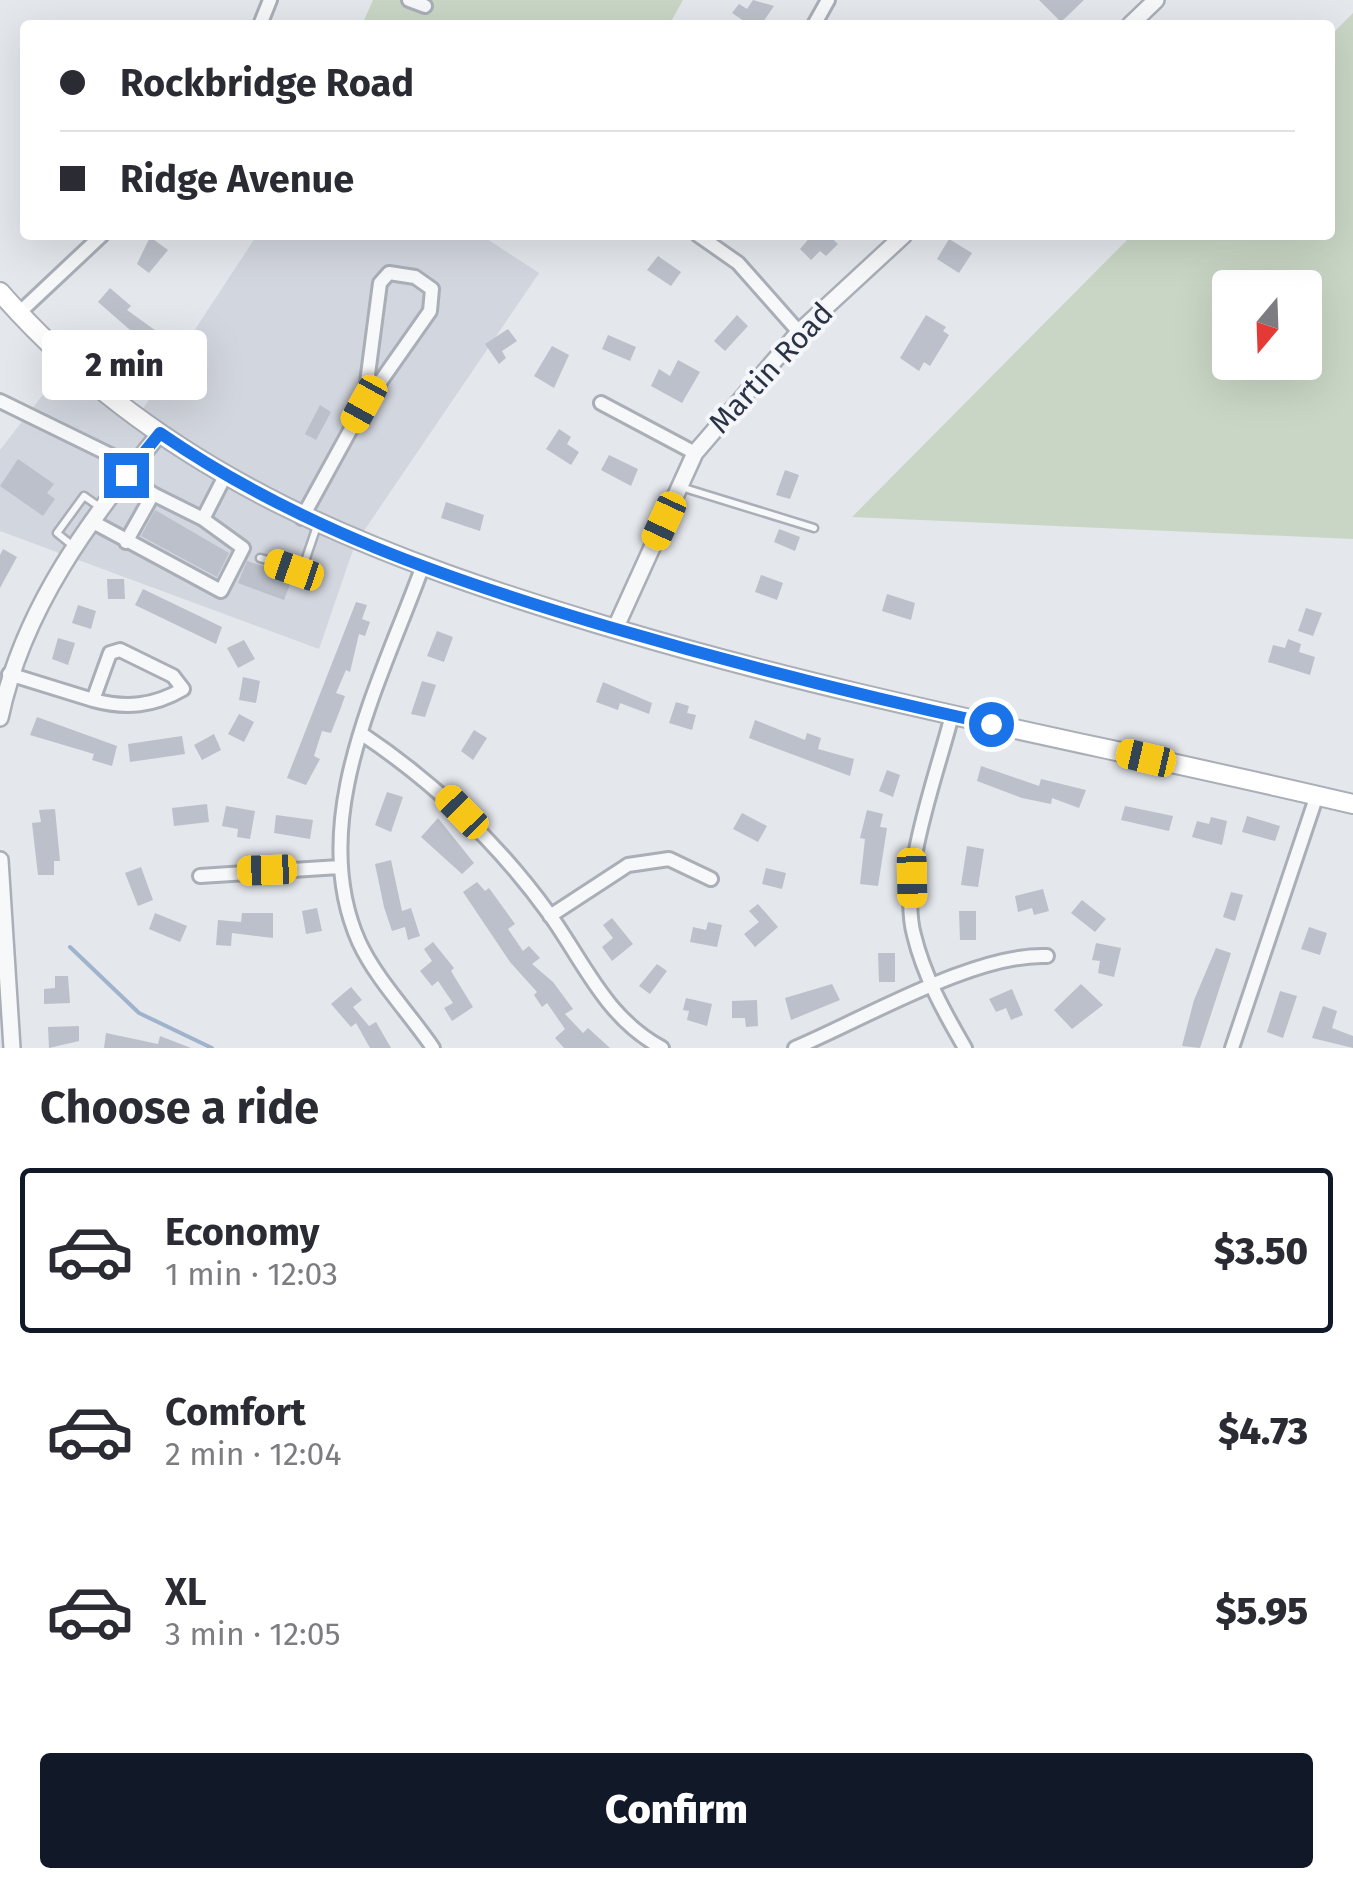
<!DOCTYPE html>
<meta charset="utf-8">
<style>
body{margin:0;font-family:"Fira Sans",sans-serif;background:#f2f2f3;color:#2b2b33;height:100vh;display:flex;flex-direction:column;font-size:38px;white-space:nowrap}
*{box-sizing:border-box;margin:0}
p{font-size:32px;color:#7c7c81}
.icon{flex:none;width:55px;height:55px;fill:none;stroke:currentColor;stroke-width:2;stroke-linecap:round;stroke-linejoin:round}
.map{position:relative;height:1048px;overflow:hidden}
.sheet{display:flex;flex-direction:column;background:#fff;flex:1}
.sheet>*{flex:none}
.banner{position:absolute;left:20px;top:20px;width:1315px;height:220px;border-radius:10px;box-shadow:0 10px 40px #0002;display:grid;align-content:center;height:220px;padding:0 40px;background:#fff}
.needle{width:65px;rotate:199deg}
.tools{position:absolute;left:1212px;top:270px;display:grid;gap:20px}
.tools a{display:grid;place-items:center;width:110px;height:110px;border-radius:10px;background:#fff;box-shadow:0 10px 40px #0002;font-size:50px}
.end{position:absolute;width:45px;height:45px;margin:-22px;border:12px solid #1a73e8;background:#fff;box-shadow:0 0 0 5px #fff}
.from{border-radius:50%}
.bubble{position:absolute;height:70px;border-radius:10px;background:#fff;box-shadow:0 10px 40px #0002;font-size:32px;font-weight:800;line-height:70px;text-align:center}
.car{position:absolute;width:30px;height:60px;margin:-30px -15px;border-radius:12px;box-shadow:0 0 8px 2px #0007;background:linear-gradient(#f5c518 24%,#345 0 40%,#f5c518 0 76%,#345 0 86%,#f5c518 0)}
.banner b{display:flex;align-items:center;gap:35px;height:95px;font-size:38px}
.banner b+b{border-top:2px solid #e1e1e2}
.banner i{width:25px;height:25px;background:#2b2b33}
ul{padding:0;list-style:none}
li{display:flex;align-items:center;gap:30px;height:165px;margin:0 20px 15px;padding:0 20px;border:5px solid transparent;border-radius:10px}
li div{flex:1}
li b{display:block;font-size:38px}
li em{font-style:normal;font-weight:800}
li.current{border-color:#111827}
li>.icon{width:90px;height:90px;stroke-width:1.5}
h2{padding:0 40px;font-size:45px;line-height:120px}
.action{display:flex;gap:20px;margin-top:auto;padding:20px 40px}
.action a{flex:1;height:115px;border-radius:10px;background:#111827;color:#fff;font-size:40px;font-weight:800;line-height:115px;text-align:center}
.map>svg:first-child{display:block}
</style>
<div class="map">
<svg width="1353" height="1048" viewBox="0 0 1353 1048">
<rect width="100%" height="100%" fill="#e4e7ec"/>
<!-- built -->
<path fill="#d2d6de" d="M257 235H481L539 273 355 544 319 649 0 531V450L69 361 135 421Z"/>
<!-- green -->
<path fill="#c9d6c5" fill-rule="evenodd" d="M373 0H683L669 25H362Z
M1353 13V539L852 517 1132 235H1330V36ZM1230 288H1305V362H1230Z"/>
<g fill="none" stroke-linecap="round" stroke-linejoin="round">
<!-- stream -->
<path stroke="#9fb4cc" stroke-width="4" d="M70 947 139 1013 212 1048"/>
</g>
<!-- building -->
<path fill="#bbc0ca" d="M753 0 774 6 761 25H750L732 13 739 4 747 9Z
M1039 0H1084L1061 22Z
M812 235H828L838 244 826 256 820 251 811 260 800 249Z
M150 237 168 250 149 273 137 264Z
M949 239 972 253 959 273 937 259Z
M658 256 681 272 671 286 647 270Z
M110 288 131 306 127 310 159 333 145 351 132 343 137 336 98 302Z
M737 315 748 326 725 351 714 341Z
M926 315 946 327 943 331 949 335 930 366 924 362 919 371 900 358Z
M508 329 517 341 502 351 506 358 499 364 485 344Z
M608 335 636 347 630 361 602 349Z
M552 346 569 355 554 388 534 376Z
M184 358 197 365 188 386 174 381Z
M678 360 700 372 682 403 651 386 659 369 670 376Z
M320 405 331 412 316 440 305 434Z
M559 429 571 437 567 444 579 452 571 465 546 449Z
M609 455 638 469 631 486 601 470Z
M18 459 54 484 47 493 55 499 43 516 0 486Z
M785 470 799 475 790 499 776 495Z
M446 502 484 515 480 531 441 518Z
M155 510 229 553 217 577 141 536Z
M779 529 800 537 795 551 774 542Z
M3 549 17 557 0 588V555Z
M247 561 293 576 284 600 238 583Z
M761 575 783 583 777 600 755 592Z
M107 579H124L125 599H108Z
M143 589 222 627 216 644 135 605Z
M887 594 915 603 911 620 882 611Z
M356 602 367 605 362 619 370 622 365 636 359 634 350 672 346 670 336 693 345 696 340 710 331 733 322 731 314 756 320 759 306 785 287 778Z
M78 605 96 611 91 629 72 623Z
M1306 608 1322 613 1313 636 1298 631Z
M437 631 453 637 444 662 427 656Z
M58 638 75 643 68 665 52 659Z
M1288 639 1301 644 1299 652 1315 657 1310 675 1268 662 1273 645 1285 648Z
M244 640 255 659 238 668 227 648Z
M243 677 260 681 256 703 239 700Z
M422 681 436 685 425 717 411 714Z
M603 682 652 703 649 714 620 703 618 710 596 702Z
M676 702 689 706 687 713 696 715 692 730 669 723Z
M239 714 254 722 244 742 228 734Z
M37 717 117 746 112 766 92 760 94 754 30 735Z
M755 720 805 740 807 733 821 738 818 749 854 759 850 776 749 738Z
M474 730 487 738 473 760 461 751Z
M214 734 221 750 202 760 194 745Z
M182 736 185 754 130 762 128 744Z
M981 766 1039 786 1041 779 1086 790 1079 808 1052 798 1051 804 1022 798 977 781Z
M887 770 900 775 893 797 879 791Z
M387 792 403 797 391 832 375 825Z
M207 804 209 822 174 826 172 808Z
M226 806 255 811 250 839 237 837 238 829 222 826Z
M1125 806 1173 816 1169 831 1121 820Z
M55 809 60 861H54V875H38L32 823 41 822 39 810Z
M867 810 883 814 880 827 887 828 878 886 860 884 865 839 860 838Z
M742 813 767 826 758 842 733 829Z
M276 815 313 820 310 839 274 833Z
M1247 816 1280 826 1275 841 1242 832Z
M1211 817 1227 821 1222 845 1192 837 1197 821 1209 824Z
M438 818 474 863 462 874 421 837Z
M967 846 984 849 978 887 961 885Z
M391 860 402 911 411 908 420 936 408 940 405 927 392 931 384 907 375 864Z
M141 867 153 900 138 906 125 873Z
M766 868 786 873 782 889 762 884Z
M477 882 485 891 489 888 515 924 508 929 523 951 529 946 540 958 532 964 553 982 573 1009 565 1014 583 1033 588 1028 610 1048H564L555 1038 565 1029 547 1003 542 1007 534 995 537 992 510 962 463 892Z
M1043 889 1049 911 1034 915 1032 908 1018 912 1015 896Z
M1231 892 1243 895 1235 921 1223 917Z
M1082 900 1106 919 1095 932 1071 913Z
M758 904 778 927 755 947 744 934 759 922 749 911Z
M317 908 322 931 306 934 302 911Z
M959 911H976V940H960Z
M155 913 187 926 180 942 149 929Z
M242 913H273V938L232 933 231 946 216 945 218 920 241 922Z
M612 918 633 944 612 961 602 947 613 938 603 925Z
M708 922 722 925 717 947 690 942 693 927 706 930Z
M1309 927 1327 933 1320 955 1301 949Z
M433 942 454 968 451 971 473 1007 452 1021 444 1008 453 1003 438 981 432 986 420 971 432 961 424 949Z
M1096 943 1121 948 1114 977 1098 973 1100 961 1092 960Z
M1216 948 1231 953 1200 1048 1182 1046 1194 1000Z
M878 953H895V982H879Z
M657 964 667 971 650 994 639 986Z
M55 976H68L70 1003 44 1004V989L55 988Z
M832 984 840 1000 791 1020 785 998Z
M1081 984 1103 1005 1072 1029 1054 1010Z
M351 987 362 1000 353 1007 369 1026 376 1022 391 1048H370L356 1023 351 1027 331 1004Z
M1012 989 1023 1015 1011 1020 1006 1008 996 1012 989 999Z
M1280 991 1297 996 1283 1038 1267 1032Z
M686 998 712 1004 707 1026 687 1020 689 1011 683 1010Z
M757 1000 758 1026 746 1027 745 1018H732V1001Z
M1323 1006 1337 1011 1332 1028 1353 1036V1048L1312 1038Z
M79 1026V1041L49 1048 48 1027Z
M106 1033 158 1044 160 1036 191 1048H104Z"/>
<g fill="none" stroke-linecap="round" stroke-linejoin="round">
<!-- service casing -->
<g stroke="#a9aeb7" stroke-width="11">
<path id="service" d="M681 487 814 528
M73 546 57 533 84 496 101 508
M260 558 302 570 317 526"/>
</g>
<!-- minor casing -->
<g stroke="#a9aeb7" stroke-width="18">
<path id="minor" d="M409 0 425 6
M260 25 270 0
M814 25 828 0
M698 235 738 263 799 332
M19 313 102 235
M0 401 133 466
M601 403 695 453
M302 518 364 405 430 311 432 289 415 277 389 273 380 283 364 405
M203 519 225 476
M93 522 221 591 243 548 203 519 153 494
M126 542 153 494 126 475
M422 568C381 681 305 821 359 942 376 979 410 1014 433 1048
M120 650 173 676 183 689C154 706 126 709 93 700L110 653Z
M9 674 93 700
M952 715C937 775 898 876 914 935 924 976 944 1012 965 1048
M362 734C435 783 498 843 550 915 585 964 606 1018 662 1048
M200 876 339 867
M550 916 628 865 669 859 711 879
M795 1048C864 1019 975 953 1047 956
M1232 1048 1317 795"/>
</g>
<!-- tertiary casing -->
<g stroke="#a9aeb7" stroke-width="20">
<path id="tertiary" d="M1130 25 1156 0
M615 629 695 453 799 332 904 235
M0 718C23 608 90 519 160 433
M0 860 12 1048"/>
</g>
<!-- secondary casing -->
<g stroke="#a9aeb7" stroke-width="22">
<path id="secondary" d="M0 292C166 482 385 560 619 630 860 702 1108 746 1353 804"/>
</g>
<!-- service -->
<use href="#service" stroke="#f7f8fa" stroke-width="6"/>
<!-- minor -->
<use href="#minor" stroke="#f7f8fa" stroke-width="12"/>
<!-- tertiary -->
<use href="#tertiary" stroke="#f7f8fa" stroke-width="15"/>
<!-- secondary -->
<use href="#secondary" stroke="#fff" stroke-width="18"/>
</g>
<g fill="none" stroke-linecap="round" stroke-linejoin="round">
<!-- route -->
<path stroke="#1a73e8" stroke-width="12" d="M126 475 160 433C298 528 449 580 609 627 736 664 862 696 991 724"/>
</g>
<g text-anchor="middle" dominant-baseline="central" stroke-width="8" stroke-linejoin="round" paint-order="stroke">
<!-- street labels -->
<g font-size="30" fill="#2b3445" stroke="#f4f6f9">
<text transform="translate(771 368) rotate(-47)">Martin Road</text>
</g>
</g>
</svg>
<div class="tools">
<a><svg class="needle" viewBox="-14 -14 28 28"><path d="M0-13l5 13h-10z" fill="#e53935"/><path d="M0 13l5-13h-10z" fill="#7c7c81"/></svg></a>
</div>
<i class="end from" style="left:991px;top:724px"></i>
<i class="end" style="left:126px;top:475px"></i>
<div class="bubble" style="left:42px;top:330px;width:165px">2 min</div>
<i class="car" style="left:364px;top:404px;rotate:209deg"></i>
<i class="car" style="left:664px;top:521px;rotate:205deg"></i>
<i class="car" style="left:294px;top:570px;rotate:289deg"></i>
<i class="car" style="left:1146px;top:758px;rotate:283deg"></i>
<i class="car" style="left:462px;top:812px;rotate:316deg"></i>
<i class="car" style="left:267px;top:870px;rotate:268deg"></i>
<i class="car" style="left:912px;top:878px;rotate:179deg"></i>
<div class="banner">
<b><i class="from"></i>Rockbridge Road</b>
<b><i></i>Ridge Avenue</b>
</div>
</div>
<section class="sheet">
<h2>Choose a ride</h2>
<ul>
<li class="current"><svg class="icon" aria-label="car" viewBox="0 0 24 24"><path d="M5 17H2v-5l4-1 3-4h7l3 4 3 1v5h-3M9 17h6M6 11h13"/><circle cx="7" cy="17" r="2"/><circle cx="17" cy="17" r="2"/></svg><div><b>Economy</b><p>1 min · 12:03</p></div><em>$3.50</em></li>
<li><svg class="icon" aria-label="car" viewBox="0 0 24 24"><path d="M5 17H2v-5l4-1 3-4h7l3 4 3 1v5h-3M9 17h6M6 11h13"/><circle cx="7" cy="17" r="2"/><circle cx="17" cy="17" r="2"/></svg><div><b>Comfort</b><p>2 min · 12:04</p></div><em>$4.73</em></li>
<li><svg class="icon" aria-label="car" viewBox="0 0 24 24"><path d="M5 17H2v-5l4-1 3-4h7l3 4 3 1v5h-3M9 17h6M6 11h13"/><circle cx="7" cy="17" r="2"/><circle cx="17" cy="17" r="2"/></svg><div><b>XL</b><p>3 min · 12:05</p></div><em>$5.95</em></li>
</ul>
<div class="action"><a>Confirm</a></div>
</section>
